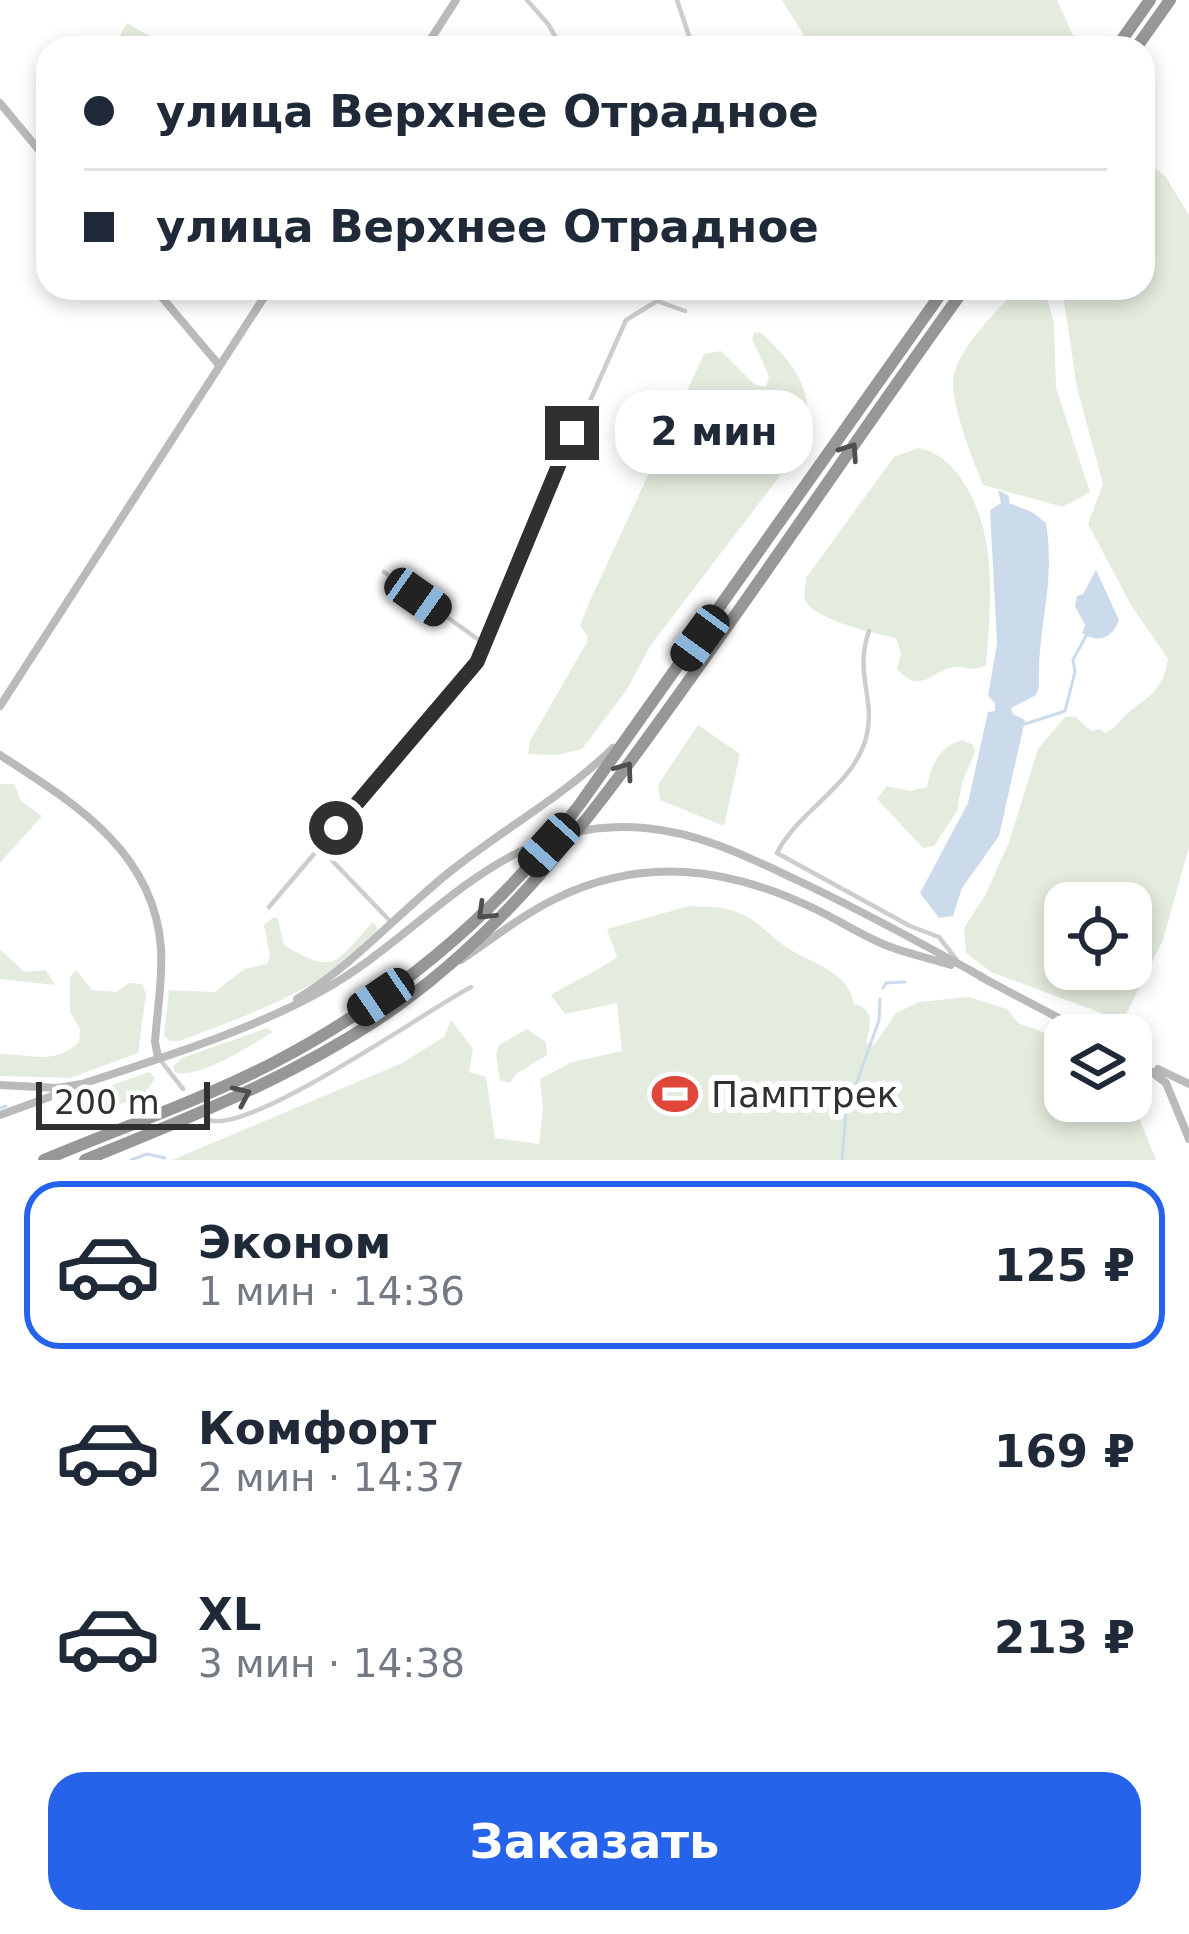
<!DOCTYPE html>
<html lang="ru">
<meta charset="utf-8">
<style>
body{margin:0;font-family:"DejaVu Sans",sans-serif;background:#f6f6f7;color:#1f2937;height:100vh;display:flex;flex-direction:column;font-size:45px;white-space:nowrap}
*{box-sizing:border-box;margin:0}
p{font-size:39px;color:#747a83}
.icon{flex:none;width:66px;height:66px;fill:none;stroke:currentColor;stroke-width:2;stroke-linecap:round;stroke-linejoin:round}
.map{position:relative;height:1160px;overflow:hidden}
.drawer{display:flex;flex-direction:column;background:#fff;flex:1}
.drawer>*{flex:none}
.top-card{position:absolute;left:36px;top:36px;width:1119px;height:264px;border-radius:36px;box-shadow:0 6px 18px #0003;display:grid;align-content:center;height:264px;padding:0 48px;background:#fff}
.buttons{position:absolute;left:1044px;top:882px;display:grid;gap:24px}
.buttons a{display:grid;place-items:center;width:108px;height:108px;border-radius:24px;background:#fff;box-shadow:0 6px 18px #0003;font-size:60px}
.scale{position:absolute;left:36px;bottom:30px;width:174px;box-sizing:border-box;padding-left:12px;border:6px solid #303030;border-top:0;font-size:33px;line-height:42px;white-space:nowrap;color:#303030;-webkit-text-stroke:9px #fff;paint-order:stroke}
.end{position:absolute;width:54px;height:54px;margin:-27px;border:15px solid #303030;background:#fff;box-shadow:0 0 0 6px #fff}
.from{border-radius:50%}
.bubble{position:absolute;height:84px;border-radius:36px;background:#fff;box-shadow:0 6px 18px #0003;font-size:39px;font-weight:600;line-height:84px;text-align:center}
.car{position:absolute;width:36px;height:72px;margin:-36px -18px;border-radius:15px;box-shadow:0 0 9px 3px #0007;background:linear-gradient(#222 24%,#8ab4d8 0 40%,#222 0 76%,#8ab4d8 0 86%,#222 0)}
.top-card b{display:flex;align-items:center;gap:42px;height:114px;font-size:45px}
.top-card b+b{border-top:3px solid #e0e1e3}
.top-card i{width:30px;height:30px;background:#1f2937}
ul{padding:21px 0 0;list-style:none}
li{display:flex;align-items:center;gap:36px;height:168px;margin:0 24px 18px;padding:0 24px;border:6px solid transparent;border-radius:36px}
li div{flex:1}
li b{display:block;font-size:45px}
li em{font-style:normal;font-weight:600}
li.on{border-color:#2563eb}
li>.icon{width:108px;height:108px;stroke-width:1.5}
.cta{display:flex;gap:24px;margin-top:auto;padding:24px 48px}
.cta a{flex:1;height:138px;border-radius:36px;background:#2563eb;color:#fff;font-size:48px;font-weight:600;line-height:138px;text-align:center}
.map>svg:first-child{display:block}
</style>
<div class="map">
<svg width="1189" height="1160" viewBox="0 0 1189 1160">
<rect width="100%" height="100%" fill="#fff"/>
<!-- green -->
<path fill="#e4ecdf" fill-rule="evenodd" d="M782 0H1057L1077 44 1068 48H812Z
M127 23 171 48H113Z
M1143 158 1166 177 1189 215V847L1163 940 1123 1021 991 972 966 953 964 928 986 894 1009 842 1038 749 1065 717H1076L1091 731 1100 729 1105 733C1117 728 1118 721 1128 713 1150 695 1163 690 1168 659L1131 605 1088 524 1103 484 1077 388 1062 288H1143ZM1065 903H1131V969H1065Z
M1018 288H1044L1054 323 1056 388 1090 492 1063 507 983 485C973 460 953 410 953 383 953 352 998 310 1018 288Z
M760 332C796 364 816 393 805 443L650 646 628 688 582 749 557 755 528 754 530 741 586 644 588 637 580 626 589 603 704 354 721 351 754 384 766 387 769 376 752 339 754 333Z
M918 448C933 450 948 461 957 473 999 529 991 598 986 665 972 673 969 666 955 667 932 670 921 696 897 669L901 653 896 638C877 634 810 619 805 599 803 592 806 585 806 578L894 457Z
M698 725 740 754 724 826 660 800 658 785Z
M963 740 973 745 975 751 962 783 957 811 934 846 923 848 877 799 887 786 910 791 927 787C930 767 941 744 963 740Z
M0 784H14L21 801 42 816 0 863Z
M689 906C701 907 715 906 727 909 754 916 764 930 783 945 809 964 847 968 854 1004 875 1008 871 1026 866 1042L874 1045 896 1013 919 1002 969 997 1007 1009 1018 1023 1065 1040V1101H1131V1098L1156 1160H172L402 1063 444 1037 451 1020 473 1049 469 1072 486 1077 495 1138 539 1144 543 1109 540 1079 572 1062 622 1051 617 1003 565 1014 551 995C573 981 595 973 617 957L607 929Z
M274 917 278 919 284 945C337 977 335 962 373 922L378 929C341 984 240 1018 179 1041H170L164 1036 169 990 215 992 244 969 267 964 270 955 264 925Z
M0 949 24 972 46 970 55 985 0 979Z
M76 970 92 990 116 992 129 983 142 984 146 994 138 1053 70 1078 0 1076V1054C33 1054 53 1066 79 1042L80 1029 70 1012V977Z
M267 1028 273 1032C251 1045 198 1081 174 1072V1065L182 1058Z
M527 1029 546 1042 547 1055 516 1074 510 1083 500 1081 496 1055 499 1045Z
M149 1072 155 1078 144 1095 111 1108 102 1105 101 1089Z"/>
<!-- water -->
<path fill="#ccdbeb" d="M998 490 1009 496V503L1032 512 1046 523C1056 586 1037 626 1039 687L1036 695 1011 708 1013 714 1025 720 999 836 962 888 953 916 939 918 920 893 968 803 988 712 995 711V703L988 696 997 644 990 510 1001 503Z
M1096 570 1119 620C1112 638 1099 644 1082 633L1085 625 1075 606 1077 596 1083 594Z"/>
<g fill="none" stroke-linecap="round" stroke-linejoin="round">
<!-- stream -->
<path stroke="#ccdbeb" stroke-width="3" d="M1022 725 1065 711 1075 672 1073 660 1086 636
M883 988 886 983 905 982
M0 1108 6 1106
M131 1160 147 1154 165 1158
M842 1160 846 1113 879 1020 880 999"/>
<!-- street -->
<path stroke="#cdcdcd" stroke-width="4.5" d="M527 0 548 24 562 48
M677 0 693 48
M384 572 486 645
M869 631C854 673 875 697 867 734 856 785 799 809 777 853L910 926 939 937 956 959
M320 848 391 922
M269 907 477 662 564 445 582 419 626 320 657 301 685 311
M158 1057 183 1089
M209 1120C251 1134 424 1012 471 987"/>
<!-- secondary -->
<path stroke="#bababa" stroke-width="8" d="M425 48 456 0
M0 103 48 161
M154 288 219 365
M0 706 270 288
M0 755C74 803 154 851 161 948 163 979 157 1011 155 1042L158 1057
M461 960C491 940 522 915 555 899 642 856 727 867 813 908 839 920 862 936 888 946 908 954 930 958 951 965
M981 977 1091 1035
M297 999C355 964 399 912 452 870 506 827 564 796 613 748
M1131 1056 1166 1083 1189 1139
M1158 1069 1189 1084
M0 1085 57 1088 82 1084C161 1058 247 1032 320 992 432 930 500 815 645 828 701 833 748 857 799 881 862 911 923 944 984 978
M0 1115 66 1091"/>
<!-- highway -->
<path stroke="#979797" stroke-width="12" d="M1116 48 1150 0
M1136 48 1170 0
M44 1160C120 1128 199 1101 273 1063 394 1000 498 913 580 804L945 288
M85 1160C196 1115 306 1072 403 1002 524 913 606 796 692 676 784 548 872 416 965 288"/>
</g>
<!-- one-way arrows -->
<defs><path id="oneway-chevron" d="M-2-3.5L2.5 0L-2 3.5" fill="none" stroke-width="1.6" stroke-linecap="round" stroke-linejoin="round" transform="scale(3)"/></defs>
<g stroke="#4f4f4f">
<use href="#oneway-chevron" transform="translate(850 451) rotate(-56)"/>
<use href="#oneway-chevron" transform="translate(625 770) rotate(-54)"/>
<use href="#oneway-chevron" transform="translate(485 912) rotate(136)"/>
<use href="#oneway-chevron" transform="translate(242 1095) rotate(-24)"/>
</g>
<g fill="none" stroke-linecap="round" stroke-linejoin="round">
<!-- route -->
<path stroke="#303030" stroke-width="15" d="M336 828 477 662 572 433"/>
</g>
<!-- icons -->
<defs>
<g id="stadium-bare" transform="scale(3.6)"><path d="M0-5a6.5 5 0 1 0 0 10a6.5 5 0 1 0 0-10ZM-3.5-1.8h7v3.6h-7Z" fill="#df473b" stroke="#fff" stroke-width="2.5" paint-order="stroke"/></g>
</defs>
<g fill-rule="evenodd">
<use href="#stadium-bare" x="675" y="1094"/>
</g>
<g text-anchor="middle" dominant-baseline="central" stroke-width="12" stroke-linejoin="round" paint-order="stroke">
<!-- poi labels -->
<g font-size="36" fill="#303030" stroke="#fff" text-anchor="start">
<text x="711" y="1094">Памптрек</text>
</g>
</g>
</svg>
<div class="buttons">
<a><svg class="icon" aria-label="locate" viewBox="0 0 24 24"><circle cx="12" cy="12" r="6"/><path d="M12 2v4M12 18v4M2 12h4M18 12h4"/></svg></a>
<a><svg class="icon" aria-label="layers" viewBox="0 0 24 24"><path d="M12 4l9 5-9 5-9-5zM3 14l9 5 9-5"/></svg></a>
</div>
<div class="scale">200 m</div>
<i class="end from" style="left:336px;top:828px"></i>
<i class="end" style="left:572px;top:433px"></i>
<div class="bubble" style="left:615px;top:390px;width:198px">2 мин</div>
<i class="car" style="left:418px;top:597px;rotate:125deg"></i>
<i class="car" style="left:700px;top:638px;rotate:216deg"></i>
<i class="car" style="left:549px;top:845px;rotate:222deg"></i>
<i class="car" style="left:381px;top:997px;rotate:236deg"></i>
<div class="top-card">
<b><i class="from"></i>улица Верхнее Отрадное</b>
<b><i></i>улица Верхнее Отрадное</b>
</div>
</div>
<section class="drawer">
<ul>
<li class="on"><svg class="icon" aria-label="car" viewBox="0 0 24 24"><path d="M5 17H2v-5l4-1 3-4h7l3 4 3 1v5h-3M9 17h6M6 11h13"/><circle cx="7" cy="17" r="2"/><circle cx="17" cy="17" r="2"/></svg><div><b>Эконом</b><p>1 мин · 14:36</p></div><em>125 ₽</em></li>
<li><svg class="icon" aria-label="car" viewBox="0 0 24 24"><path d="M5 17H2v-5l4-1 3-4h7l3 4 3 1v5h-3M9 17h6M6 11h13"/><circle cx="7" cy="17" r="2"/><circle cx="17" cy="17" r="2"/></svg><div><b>Комфорт</b><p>2 мин · 14:37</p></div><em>169 ₽</em></li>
<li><svg class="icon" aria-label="car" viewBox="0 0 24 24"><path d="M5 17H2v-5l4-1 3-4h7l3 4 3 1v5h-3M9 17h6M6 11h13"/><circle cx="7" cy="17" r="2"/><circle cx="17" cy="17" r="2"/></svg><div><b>XL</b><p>3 мин · 14:38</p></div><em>213 ₽</em></li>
</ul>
<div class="cta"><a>Заказать</a></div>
</section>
